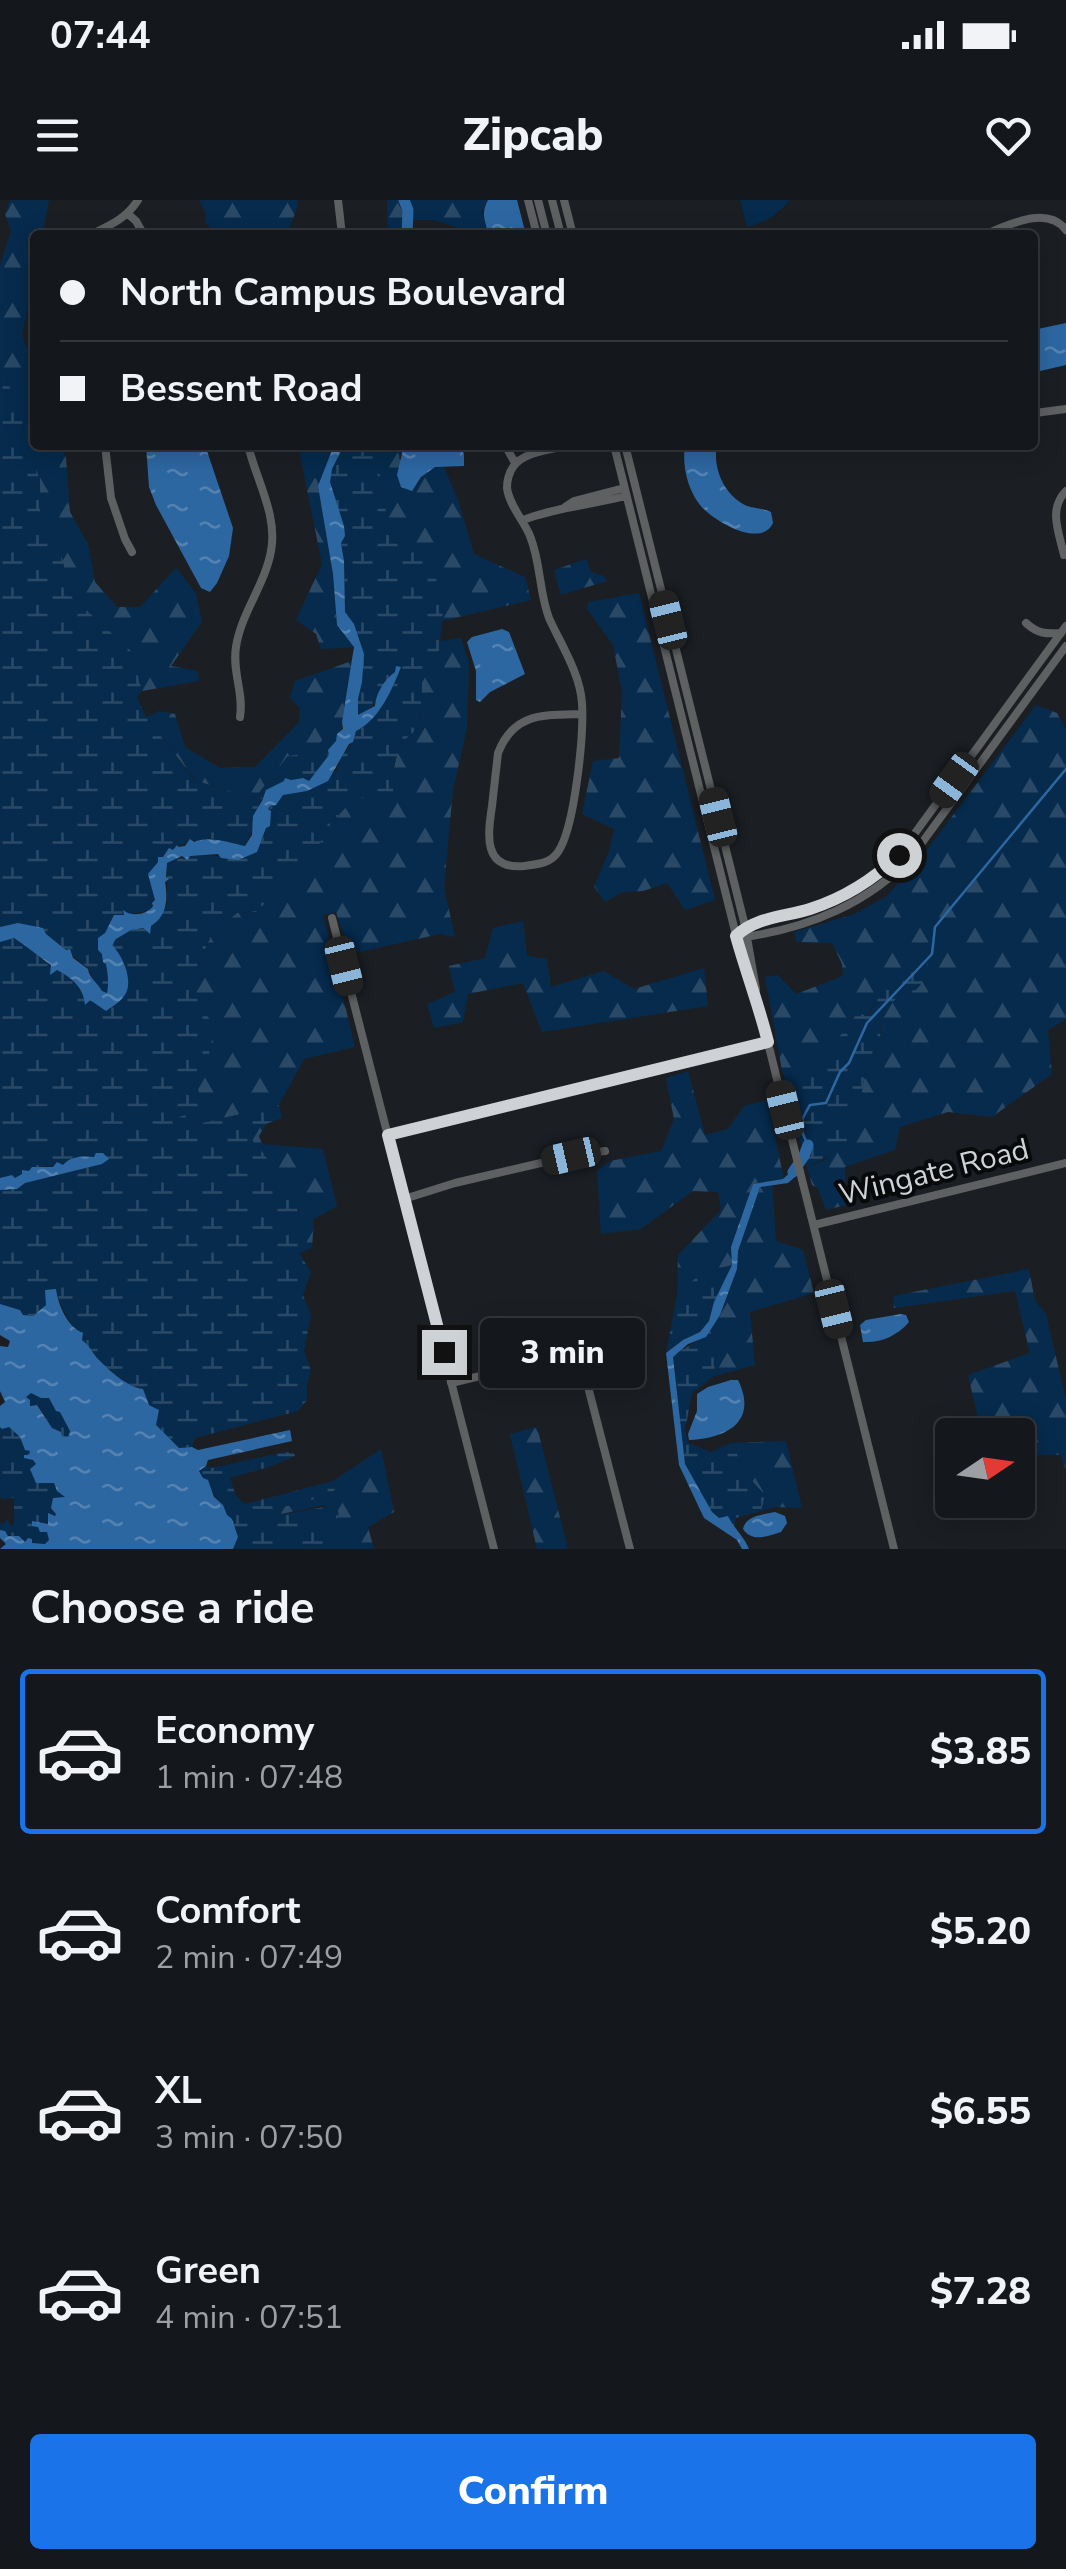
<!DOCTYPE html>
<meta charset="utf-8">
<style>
body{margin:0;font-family:"Nunito Sans",sans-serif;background:#1d2024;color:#f1f3f6;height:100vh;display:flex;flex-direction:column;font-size:38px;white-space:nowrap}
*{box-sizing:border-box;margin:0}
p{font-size:32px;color:#9d9fa3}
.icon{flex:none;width:55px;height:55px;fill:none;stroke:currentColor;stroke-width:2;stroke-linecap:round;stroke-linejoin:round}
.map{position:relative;height:1349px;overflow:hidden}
.drawer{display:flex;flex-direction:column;background:#14171b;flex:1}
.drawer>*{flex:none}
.guide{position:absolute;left:30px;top:30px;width:1008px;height:220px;border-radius:10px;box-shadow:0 5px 25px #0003,0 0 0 2px #33363a;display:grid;align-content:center;height:220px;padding:0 30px;background:#14171b}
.needle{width:65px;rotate:77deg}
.controls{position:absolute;left:935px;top:1218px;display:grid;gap:20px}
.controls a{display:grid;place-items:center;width:100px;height:100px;border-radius:10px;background:#14171b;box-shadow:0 5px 25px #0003,0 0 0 2px #33363a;font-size:50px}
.end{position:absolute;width:45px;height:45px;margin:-22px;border:12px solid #cfd2d5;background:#111;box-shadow:0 0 0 5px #111}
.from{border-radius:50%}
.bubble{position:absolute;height:70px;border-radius:10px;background:#14171b;box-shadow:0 5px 25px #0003,0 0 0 2px #33363a;font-size:32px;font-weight:800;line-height:70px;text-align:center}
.car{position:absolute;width:30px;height:60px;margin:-30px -15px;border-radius:12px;box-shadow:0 0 8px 2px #0007;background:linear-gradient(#222 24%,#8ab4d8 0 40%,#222 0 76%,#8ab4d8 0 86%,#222 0)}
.guide b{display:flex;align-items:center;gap:35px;height:95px;font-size:38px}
.guide b+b{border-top:2px solid #33363a}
.guide i{width:25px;height:25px;background:#f1f3f6}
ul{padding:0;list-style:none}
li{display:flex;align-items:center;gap:30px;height:165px;margin:0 20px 15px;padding:0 10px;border:5px solid transparent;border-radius:10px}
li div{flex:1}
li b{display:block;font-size:38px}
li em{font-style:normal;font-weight:800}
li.active{border-color:#1a73e8}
li>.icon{width:90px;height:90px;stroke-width:1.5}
h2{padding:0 30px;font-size:45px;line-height:120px}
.action{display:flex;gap:20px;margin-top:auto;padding:20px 30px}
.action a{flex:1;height:115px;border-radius:10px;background:#1a73e8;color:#fff;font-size:40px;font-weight:800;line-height:115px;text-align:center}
.status{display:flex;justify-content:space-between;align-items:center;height:70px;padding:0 50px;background:#14171b;direction:ltr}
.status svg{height:28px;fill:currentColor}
header{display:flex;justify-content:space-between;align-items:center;height:130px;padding:0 30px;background:#14171b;font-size:45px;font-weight:800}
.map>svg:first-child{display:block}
</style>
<div class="status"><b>07:44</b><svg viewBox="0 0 49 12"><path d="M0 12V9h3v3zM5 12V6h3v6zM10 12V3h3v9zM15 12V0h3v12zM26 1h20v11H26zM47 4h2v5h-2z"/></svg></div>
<header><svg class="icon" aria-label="menu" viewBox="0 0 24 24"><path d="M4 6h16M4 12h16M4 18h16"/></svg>Zipcab<svg class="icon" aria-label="heart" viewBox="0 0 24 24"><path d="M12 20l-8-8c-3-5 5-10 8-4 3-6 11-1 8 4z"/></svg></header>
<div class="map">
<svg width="1066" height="1349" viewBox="0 0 1066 1349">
<defs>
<pattern id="forest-firs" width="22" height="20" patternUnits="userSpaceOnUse" patternTransform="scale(2.5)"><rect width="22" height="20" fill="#062b4d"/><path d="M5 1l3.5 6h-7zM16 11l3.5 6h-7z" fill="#294966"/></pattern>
<pattern id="wetland-marsh" width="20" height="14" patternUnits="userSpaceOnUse" patternTransform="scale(2.5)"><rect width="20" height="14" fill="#062b4d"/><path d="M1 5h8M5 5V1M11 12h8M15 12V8" fill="none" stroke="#294966"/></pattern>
<pattern id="water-ripples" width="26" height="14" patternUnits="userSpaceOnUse" patternTransform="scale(2.5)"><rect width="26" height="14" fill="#2d67a2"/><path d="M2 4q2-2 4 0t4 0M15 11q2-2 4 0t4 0" fill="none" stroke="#5483b2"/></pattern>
</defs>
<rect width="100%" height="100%" fill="#1b1f24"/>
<!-- forest -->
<path fill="url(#forest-firs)" d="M10 0H49L42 35H35V69L22 135 35 171V245H61L66 258 70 312 88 344 95 382 117 407H140L176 368 196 393 202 422 171 466 198 471 199 481 142 491 131 451 70 395 62 358 40 311V280L27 244 22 218 0 164V65L11 31 5 14Z
M199 0H297L298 5 287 35H217L205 22 206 14Z
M387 0H488L482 11 488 35H459L456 27 434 20H405L404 35H388Z
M298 245H334L318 286 333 374 337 425 354 447 321 449 316 434 296 420 322 364Z
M382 245H404L399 258 418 284C422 273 432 267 443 265L458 300 474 354 525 377 531 400 442 421 443 410 419 347 391 341 378 265Z
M586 359 591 372 604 376 607 381 561 395 554 370Z
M639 393 715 700 685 710 667 683 643 691 623 692 605 702 594 686 609 651 614 629 582 614 593 561 619 558 622 492 613 445 587 409 589 402Z
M461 438 469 463 467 528 453 590 444 687 455 737 440 734 350 754 336 712 323 715 355 847 304 859 279 905 181 928 172 926 198 890 197 863 214 829 196 792V771L212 733 237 713 256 712 314 656 328 627 355 597 375 598 392 577 399 545 420 526 422 479 439 451 440 441Z
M352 461 342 522 309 553 288 556 255 598 196 581 146 517 159 511 175 514 185 547 220 568 255 567 299 522 300 508 290 498 295 481Z
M1036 505 1057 513 1066 529V819L1048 830 1052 874 992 917 948 912 900 927 895 950 845 967 846 1005 826 1010 818 988 812 985 807 967 825 960 850 932 852 913 860 899 867 866 880 843 881 817 901 791 927 778 880 794 798 928 802 941 800 944 782 870 765 777 778 775 796 794 843 776 842 764 832 743 797 742 794 732 855 714 887 696 923 655Z
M523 721 527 756 547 759 551 787 604 771 634 789 704 768 708 806 542 832 523 783 468 794 463 822 434 828 427 804 455 792 449 766 485 758 493 728Z
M688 871 705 935 728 929 744 906 767 900 784 979 753 984 731 1047 732 1065 700 1074 677 1095 678 1055 721 1010 718 992 693 991 641 1029 601 1034 597 971 610 961 661 951 674 919 666 878Z
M267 923 259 936 262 944 323 949 337 1006 314 1019 312 1048 299 1053 302 1031 245 931Z
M772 985 776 1041 803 1050 814 1093 750 1112 755 1165 714 1176 716 1148 710 1130 720 1115 737 1069 738 1051 760 987Z
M1029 1069 1035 1101 1046 1114 1066 1200V1270L1061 1255H1018V1235H982L968 1175 1030 1153 1015 1091 894 1108 893 1096Z
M537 1227 568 1349H537L510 1234Z
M786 1241 802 1308 775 1307 761 1311 765 1295 750 1279 731 1243Z
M381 1249 394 1312 368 1327 374 1349H299L308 1344 319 1347 325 1305 276 1315 275 1309 327 1296 335 1290 333 1281Z"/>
<!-- wetland -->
<path fill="url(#wetland-marsh)" d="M0 164 22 218 27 244 40 280V311L62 358 70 395 131 451 142 491 137 497 146 517 195 581 255 598 288 556 309 553 342 522C343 541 321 567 309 581L303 578C246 590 266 605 245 646 234 645 224 641 214 639 191 637 151 653 151 679 152 692 157 698 150 710L113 718C97 744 107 759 110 786L105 794 95 782 88 768 46 734 18 723 0 727Z
M344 245H382L378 265 391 341 419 347 431 356 443 410 439 451 422 480 420 526 399 545 392 577 394 600 386 608 375 598H354L328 627 314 656 256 712 237 713 212 733 196 771V792L214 829 209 854 197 864 198 890 205 909 179 917 173 926 181 928 279 905 282 918 245 932 264 954 297 1007 302 1031 299 1053 311 1072 303 1095 311 1115 304 1151 311 1171 307 1185V1200L298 1211 195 1238 192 1247 179 1248 155 1225 159 1210 149 1205 143 1189C111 1185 61 1119 56 1089L46 1105 33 1116 23 1115 20 1110 0 1104V990L17 989 25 983 102 964 94 958 84 956 63 965 45 966 15 978 12 975 0 978V742L14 738 36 752 39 757C57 770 82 781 86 804L90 799 112 806 118 804 112 744C120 734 130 729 143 728L149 734 150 726 167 706V663C197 647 228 663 257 652L259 644 264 636 271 611 268 609 283 595 307 591 337 570 341 557 353 542 356 531C379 520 392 490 401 467 382 484 383 505 358 515V499L362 482 354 424 345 412 344 361 341 343 345 336 330 282 332 269Z
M919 756 928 762 927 777 916 790 901 792 881 817 880 843 867 866 860 899 852 913 850 932 843 949 807 967 798 928 797 891 857 814 869 815 879 794Z
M732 1065 714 1102 709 1121 700 1132 683 1140 666 1153 677 1095 700 1074Z
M710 1130 716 1148 714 1176 692 1193 685 1230 688 1243 711 1252 731 1243 750 1279 765 1295 761 1311 736 1318 733 1328 712 1312 685 1264 673 1156C683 1148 704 1139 710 1130Z
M31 1193 41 1198H49L60 1212 70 1231 68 1238 62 1236 61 1232 52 1228 38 1205 31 1206 26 1197Z
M0 1227H9L20 1237 25 1249 30 1251 29 1256 65 1294C61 1310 53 1321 38 1327L47 1331 49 1340 45 1344 32 1343V1339L28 1338 26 1342 0 1331V1322L2 1325 7 1320 12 1326 14 1323V1298L2 1299 0 1297Z
M284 1252 294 1253 295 1256 272 1266 230 1278 236 1296 245 1304 333 1281 335 1290 327 1296 275 1309 277 1315 337 1305 339 1317 323 1327 324 1343 319 1347 308 1344 299 1349H233L238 1337C225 1314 214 1292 199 1271L206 1266 212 1268Z"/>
<!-- green -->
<path fill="#062b4d" d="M740 0H790C777 15 766 22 747 27Z"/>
<!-- water -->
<path fill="url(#water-ripples)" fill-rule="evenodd" d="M488 0H517L526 35H488C486 20 480 15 488 0Z
M1066 123V165L1040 171 1034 170 1033 130Z
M146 245H205L233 328 229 356 217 383 210 392 201 388 156 305 149 287Z
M334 245H344L332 269 330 282 344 326 345 336 341 343 344 361 345 412 354 424 364 454 362 482 358 499V515L375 506C376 493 384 480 395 472L396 466 401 467C392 490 379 520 356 531L353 542 349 544 328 581 307 591 283 595 276 605 270 606 268 609 271 611 270 626 266 628 257 652 238 660 221 658 218 654 190 656 188 660 182 656 167 663 166 677 169 679 165 682C168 699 167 716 151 726L150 734 143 728 131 730 116 739 112 745C122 755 133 778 126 793 122 801 113 806 106 811L90 800 85 805C84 788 72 778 57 770L50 775 51 765C38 756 28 747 14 738L0 742V727L18 723 43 728 46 734 66 750 70 749 73 758 88 769C89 778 98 783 102 791L107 793C109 783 108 775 106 764L103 762 102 754 98 750V738L105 733 114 715H124L123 710C131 717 147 715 153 706L152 703 155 700 148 674 158 662V657H163L169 648 173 650 177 645 178 647 185 646 190 639 194 642C207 635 231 643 245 646L252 635 253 616 262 601 266 590 284 581 285 578 291 580 303 578 309 581 329 555 328 550 336 541 337 534 343 529 342 522 354 447 337 425 333 374 318 286Z
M404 245H461L464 255V266L435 267 421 277 412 291 401 287 397 275Z
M685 245H717C712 269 725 296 747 306 755 309 763 308 771 312L773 323C761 349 713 321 700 305 687 288 682 265 685 245Z
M502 429 509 432 525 474 490 492 480 502 476 500V471L467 442 472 437Z
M96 953H103L109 959 102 964 25 983 17 989 0 990V978L12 975 15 978 22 974V970L29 971 32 967H53L57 962 63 965C71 956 82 956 94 957Z
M794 969 796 976 788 983 760 987 738 1051 737 1069 720 1115 706 1137 688 1144 673 1157 685 1264 712 1312 719 1318 728 1316C734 1329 744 1336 749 1349H742L737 1340 704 1318 679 1265 666 1153 683 1140 700 1132 709 1121 714 1102 732 1065 731 1047 753 984 783 979Z
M56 1089C58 1104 67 1127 83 1133L82 1140C90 1146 92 1153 99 1160 110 1171 127 1187 143 1189L149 1205 159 1210 156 1225 179 1248 192 1247 198 1250 290 1230 292 1241 208 1260 206 1266 199 1271 203 1278 208 1280 214 1297 223 1305 227 1315 232 1319 238 1337 233 1349H0L6 1344 0 1338V1330L5 1331 8 1336H19L25 1342 28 1338 32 1339V1343L45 1344 49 1340 47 1332H40L38 1327 32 1326V1321L48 1324V1313L55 1316 56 1314 51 1308 53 1298 65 1297 57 1291 54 1283H36L30 1269 36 1264 33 1260 24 1258V1255H29L30 1251 25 1250 20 1237 9 1227 2 1229 0 1227V1206L5 1202 0 1191V1146L8 1147 10 1141 0 1135V1104L20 1110 23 1115 33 1116 46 1105 45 1090ZM31 1193 41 1198H49L56 1211 60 1212 70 1231 68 1237 62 1236 61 1232 52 1228 37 1205 30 1206V1200L26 1197Z
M901 1114 906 1115 909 1122C897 1136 881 1143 863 1142L860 1125 866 1120Z
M731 1180H738C758 1221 728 1238 689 1240L688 1234 697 1211V1194L708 1187Z
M775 1312 785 1316 787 1323 781 1332C767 1336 753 1343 743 1329 746 1315 762 1315 775 1312Z"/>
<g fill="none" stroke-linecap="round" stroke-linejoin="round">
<!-- stream -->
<path stroke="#2d67a2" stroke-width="2.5" d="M808 945C798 926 799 923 810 905L826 903 840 872 849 863 867 823 932 754 935 727 1066 569"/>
<!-- river -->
<path stroke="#2d67a2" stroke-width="11" d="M404 0 408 10 407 35
M793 972 804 956 808 945"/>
<!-- minor -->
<path stroke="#5e6062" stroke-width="8" d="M338 0 342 35
M528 0 537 35
M538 0 547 35
M552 0 561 35
M564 0 573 35
M128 14 136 21 144 35
M90 35C110 25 125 20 138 0
M993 35V31C1015 22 1049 7 1066 30
M1032 208 1035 213 1066 209
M105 245 111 298 125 339 132 352
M505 245 515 263
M569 245C552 250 524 251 513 267 509 273 507 281 507 288 509 305 524 321 530 336 541 363 539 392 549 418 561 445 580 473 582 503 584 534 575 627 558 652 550 664 537 664 524 666 482 670 488 634 492 606 494 589 496 571 498 553 514 512 544 515 582 514
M614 245 736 735 746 772 758 803 894 1349
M625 245 745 726 756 789
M565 307 574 301 624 288
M523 320C557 307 591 305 626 296
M1064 355C1059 333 1048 309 1066 291
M1026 423C1038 434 1046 434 1061 433
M240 517C244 493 232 472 236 447 241 413 265 385 271 351 278 315 256 280 248 245
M332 718 494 1349
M743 729 752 724C810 710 854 697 899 655L1066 426
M745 737C808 728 870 703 913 655L1066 446
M388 935 768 843
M404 999 455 983 571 956 605 951
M814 1025 1066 963
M579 1152 630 1349
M451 1183 638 1138"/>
</g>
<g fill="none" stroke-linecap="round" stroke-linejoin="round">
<!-- route -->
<path stroke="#cfd2d5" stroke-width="12" d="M444 1152 388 935 768 842C759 806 746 772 736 736 755 717 785 717 810 709 844 698 873 680 899 655"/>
</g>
<g text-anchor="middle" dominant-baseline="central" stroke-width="8" stroke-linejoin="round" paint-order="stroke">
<!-- street labels -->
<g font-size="30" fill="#cfd2d5" stroke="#07090b">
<text transform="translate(934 972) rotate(-14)">Wingate Road</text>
</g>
</g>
</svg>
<div class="controls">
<a><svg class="needle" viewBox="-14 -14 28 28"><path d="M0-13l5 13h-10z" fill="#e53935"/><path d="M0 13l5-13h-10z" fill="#9d9fa3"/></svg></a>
</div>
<i class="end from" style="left:899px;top:655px"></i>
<i class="end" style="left:444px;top:1152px"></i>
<div class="bubble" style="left:480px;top:1118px;width:165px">3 min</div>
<i class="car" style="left:668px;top:420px;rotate:346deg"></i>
<i class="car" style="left:954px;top:580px;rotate:216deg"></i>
<i class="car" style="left:718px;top:617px;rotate:346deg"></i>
<i class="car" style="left:344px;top:766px;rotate:166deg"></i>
<i class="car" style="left:785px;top:910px;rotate:346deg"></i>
<i class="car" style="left:571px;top:956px;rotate:257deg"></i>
<i class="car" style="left:834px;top:1109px;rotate:166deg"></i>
<div class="guide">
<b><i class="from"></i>North Campus Boulevard</b>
<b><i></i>Bessent Road</b>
</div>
</div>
<section class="drawer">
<h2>Choose a ride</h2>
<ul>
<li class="active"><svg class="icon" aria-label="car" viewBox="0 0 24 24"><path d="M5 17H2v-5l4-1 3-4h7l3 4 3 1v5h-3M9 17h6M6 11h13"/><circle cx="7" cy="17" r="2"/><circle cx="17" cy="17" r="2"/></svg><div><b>Economy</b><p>1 min · 07:48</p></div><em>$3.85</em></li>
<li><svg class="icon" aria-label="car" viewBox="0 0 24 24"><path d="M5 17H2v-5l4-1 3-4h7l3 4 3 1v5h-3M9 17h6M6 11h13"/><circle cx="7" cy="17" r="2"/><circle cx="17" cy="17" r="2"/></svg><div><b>Comfort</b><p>2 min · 07:49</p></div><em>$5.20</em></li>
<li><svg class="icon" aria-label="car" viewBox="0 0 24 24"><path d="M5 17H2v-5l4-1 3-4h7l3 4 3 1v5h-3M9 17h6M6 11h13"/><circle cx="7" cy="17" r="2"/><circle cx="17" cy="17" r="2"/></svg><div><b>XL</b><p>3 min · 07:50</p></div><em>$6.55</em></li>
<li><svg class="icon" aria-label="car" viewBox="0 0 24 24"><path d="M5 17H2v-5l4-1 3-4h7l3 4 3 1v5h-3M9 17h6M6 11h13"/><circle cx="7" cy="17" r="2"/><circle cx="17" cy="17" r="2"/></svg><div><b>Green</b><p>4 min · 07:51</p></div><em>$7.28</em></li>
</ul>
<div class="action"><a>Confirm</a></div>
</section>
